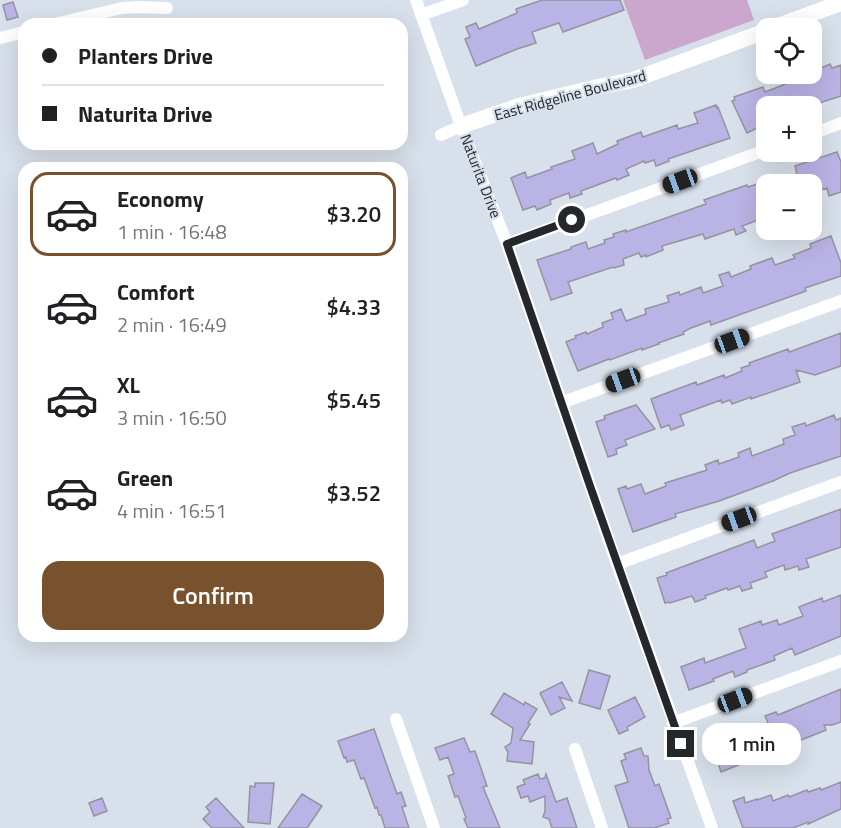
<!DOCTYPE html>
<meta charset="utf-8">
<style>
body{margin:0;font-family:"Titillium Web",sans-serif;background:#f6f6f6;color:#202124;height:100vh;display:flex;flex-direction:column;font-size:22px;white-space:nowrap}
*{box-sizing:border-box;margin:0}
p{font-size:20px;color:#757577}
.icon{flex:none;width:33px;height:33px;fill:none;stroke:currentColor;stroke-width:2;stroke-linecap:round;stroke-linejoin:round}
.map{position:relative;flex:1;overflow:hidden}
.details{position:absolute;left:18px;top:162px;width:390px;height:480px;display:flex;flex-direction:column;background:#fff;border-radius:18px;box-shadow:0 6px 24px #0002}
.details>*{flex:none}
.guide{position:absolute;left:18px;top:18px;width:390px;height:132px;border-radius:18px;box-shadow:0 6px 24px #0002;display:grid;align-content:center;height:132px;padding:0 24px;background:#fff}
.buttons{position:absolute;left:756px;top:18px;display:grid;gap:12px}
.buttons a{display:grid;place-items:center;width:66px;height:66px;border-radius:12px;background:#fff;box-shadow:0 6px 24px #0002;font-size:30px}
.end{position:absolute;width:27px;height:27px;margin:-14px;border:8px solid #24272b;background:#fff;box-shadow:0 0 0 3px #fff}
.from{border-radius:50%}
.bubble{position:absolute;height:42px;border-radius:18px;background:#fff;box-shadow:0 6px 24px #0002;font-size:20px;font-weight:600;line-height:42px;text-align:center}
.car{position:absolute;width:18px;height:36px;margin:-18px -9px;border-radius:8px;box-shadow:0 0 4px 2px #0007;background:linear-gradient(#222 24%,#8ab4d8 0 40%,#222 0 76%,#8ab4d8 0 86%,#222 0)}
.guide b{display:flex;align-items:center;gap:21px;height:57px;font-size:22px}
.guide b+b{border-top:2px solid #e0e0e0}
.guide i{width:15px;height:15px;background:#202124}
ul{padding:10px 0 0;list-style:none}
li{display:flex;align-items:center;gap:18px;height:84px;margin:0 12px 9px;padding:0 12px;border:3px solid transparent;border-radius:18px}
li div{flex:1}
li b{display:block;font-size:22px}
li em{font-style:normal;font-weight:600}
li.on{border-color:#77522d}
li>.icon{width:54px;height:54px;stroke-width:1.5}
.cta{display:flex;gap:12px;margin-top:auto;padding:12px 24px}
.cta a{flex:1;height:69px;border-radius:18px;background:#77522d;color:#fff;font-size:24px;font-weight:600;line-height:69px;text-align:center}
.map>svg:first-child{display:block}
</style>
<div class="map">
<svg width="841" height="828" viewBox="0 0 841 828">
<rect width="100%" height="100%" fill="#d8e0eb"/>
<!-- green -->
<path fill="#cba7ce" d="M623 0H747L754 20 645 60Z"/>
<!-- building -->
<path fill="#bab3e6" stroke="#94939f" stroke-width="1.5" d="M542 0H620L624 10 563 32 559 23 532 32 536 43 517 49 476 66 465 39 470 37 466 27 476 23 479 29 517 13 516 9Z
M13 2 18 17 7 20 3 5Z
M830 64 832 68 841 65V96L810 106H766V124L747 133 732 101 735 100 734 97 763 87 765 92 796 80V78L812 74V72Z
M716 105 717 108 718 107 730 138 668 159 669 161 656 166 654 160 645 163 644 161 626 169 629 175 617 180 616 178 581 191 582 194 570 198 569 193 550 200 551 204 537 210 535 206 523 210 511 178 525 172 527 178 552 169 551 167 575 159 572 151 593 143 597 154 618 144 617 141 641 132 643 137 677 125 678 129 698 123 694 113Z
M837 152 841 162V192L829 196 827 188 812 193V184H771V183L797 174 795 166Z
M766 181V217L742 226 746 231 736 235 734 229 705 239 703 234 662 246 663 250 646 257V255L641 257 639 253 623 259 624 265 614 268 613 267 568 282 572 293 551 300 537 260 571 249V247L586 242 588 249 605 243 604 240 614 237 613 234 626 230V232L706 204 704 200 747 185 748 187Z
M831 236 841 263V276L805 288 806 291 711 325 710 321 691 328 683 332 684 334 658 343 659 344 642 350V348L610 360 609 359 578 371 566 342 576 338 575 336 586 332 587 334 603 327 602 323 613 319 611 313 621 309 626 321 646 314 645 309 669 302 667 296 679 292 680 295 701 287 703 293 723 286 719 275 729 272 731 277 751 269 750 266 772 258 775 265 795 258 793 255 811 248 810 244Z
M841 333V366L815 375 796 370 800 382 751 399V397L732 404 730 400 722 403 721 400 680 415 684 425 671 430 669 425 661 428 651 399 696 382 697 385 724 375 725 378 742 371 741 368 750 365 749 363 788 349 789 352Z
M636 405 655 429 625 440 627 445 616 449 617 454 608 457 596 422 605 419 604 416Z
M834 415 836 420 841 418V456L790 473 773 481 719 501 675 514 676 517 633 532 618 489 626 486 627 489 641 484 645 494 666 486 665 483 707 470 705 465 718 460 719 464 739 457 738 453 750 448 752 456 784 444 783 439 795 435 792 427 805 423 806 426Z
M841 509V547L806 559 809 567 799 570 798 566 785 570 784 565 765 572 767 577 750 583 752 588 742 591 740 586 728 590 727 588 705 596 706 598 695 602 692 596 670 603 669 602 665 603 657 578 667 575 666 573 754 540 757 548 775 541 772 534Z
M841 595V636L795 655 792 648 774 656 775 660 747 670V672L735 677 733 671 713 679 714 681 689 690 681 667 704 658 705 663 746 648 739 629 761 621 762 625 777 620 779 625 803 616 799 607 822 598 823 602Z
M589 670 610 676 600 709 579 703Z
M562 682 572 701 559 697 565 708 551 715 540 693Z
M841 689V722L832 725H824L826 730 721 772 711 741 731 733 733 737 768 723 765 716 776 712 778 715Z
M504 693 524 705 525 702 537 709 528 723 530 724 520 740 534 742 532 764 507 761 508 752 505 747 511 743 513 728 491 714Z
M635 697 645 717 627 727 628 730 619 734 608 710Z
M374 729 397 794 401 792 406 806 402 807 409 828H385L381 815H379L377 807 375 808 364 778 361 779 354 760 347 762 346 757 344 758 338 741Z
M464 738 470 752 475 751 487 786 483 787 500 828H468L464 819 466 818 458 796 455 797 448 776 454 774 448 757 440 760 435 748Z
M641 748 644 756H648L649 770 655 786 659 784 671 818 667 819 669 823 654 828H629L615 786 628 782 621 761 626 759 624 754Z
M538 774 540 779 545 778 546 774 556 802 567 798 577 828H552L549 819 543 817 545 811V796L530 802 528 796 521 798 517 787 525 784 523 780Z
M841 782V809L808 824V822L793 828H743L733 801 744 797 745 803 757 799V800L771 795 773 801 788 795 789 797 807 790 808 792 820 788 821 790Z
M255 783H274L270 824 248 822 250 786 255 787Z
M302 794 322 806 307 828H278Z
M102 798 107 811 94 816 89 803Z
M216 798 244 828H212L203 819 210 812 206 807Z"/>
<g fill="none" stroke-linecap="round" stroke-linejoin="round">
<!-- street -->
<path stroke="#fff" stroke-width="12" d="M416 0 461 126 507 244 617 564 712 828
M421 15 463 0
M54 24 122 8 139 7 167 8
M0 38 24 32
M812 134 841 123
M441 135 461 126
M507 244 766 150
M561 404 569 400 841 301
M617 564 841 482
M396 719 434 828
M673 723 841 661
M575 749 602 828"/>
<!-- secondary -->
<path stroke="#fff" stroke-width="16" d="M772 28 841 3
M461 126 519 106 598 87 633 80 766 31"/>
</g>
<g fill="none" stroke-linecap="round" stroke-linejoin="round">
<!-- route -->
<path stroke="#24272b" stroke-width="8" d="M572 220 507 244 590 486 681 744"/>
</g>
<g text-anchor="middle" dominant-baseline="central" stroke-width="4.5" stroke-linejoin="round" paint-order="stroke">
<!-- street labels -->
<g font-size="15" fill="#24272b" stroke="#d8e0eb">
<text transform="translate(570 95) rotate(-15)">East Ridgeline Boulevard</text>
<text transform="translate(481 176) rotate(69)">Naturita Drive</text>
</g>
</g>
</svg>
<div class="buttons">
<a><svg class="icon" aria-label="locate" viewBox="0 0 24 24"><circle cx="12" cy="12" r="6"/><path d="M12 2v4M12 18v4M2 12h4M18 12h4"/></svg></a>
<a>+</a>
<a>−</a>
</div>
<i class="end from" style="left:572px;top:220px"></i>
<i class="end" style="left:681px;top:744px"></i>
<div class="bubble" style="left:702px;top:723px;width:99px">1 min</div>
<i class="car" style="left:680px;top:181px;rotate:250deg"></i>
<i class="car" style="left:732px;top:341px;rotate:70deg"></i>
<i class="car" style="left:623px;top:380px;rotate:250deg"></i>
<i class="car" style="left:739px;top:519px;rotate:250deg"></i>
<i class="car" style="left:735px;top:700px;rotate:69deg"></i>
<div class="guide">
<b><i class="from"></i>Planters Drive</b>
<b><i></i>Naturita Drive</b>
</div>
<section class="details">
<ul>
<li class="on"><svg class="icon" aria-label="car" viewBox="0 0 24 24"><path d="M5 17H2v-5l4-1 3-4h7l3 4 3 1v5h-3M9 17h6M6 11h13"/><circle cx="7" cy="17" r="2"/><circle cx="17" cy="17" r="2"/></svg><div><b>Economy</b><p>1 min · 16:48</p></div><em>$3.20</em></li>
<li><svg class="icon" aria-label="car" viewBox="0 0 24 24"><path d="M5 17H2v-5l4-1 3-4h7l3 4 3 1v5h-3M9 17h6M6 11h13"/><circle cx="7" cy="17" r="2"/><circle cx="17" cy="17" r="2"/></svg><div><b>Comfort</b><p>2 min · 16:49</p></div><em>$4.33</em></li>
<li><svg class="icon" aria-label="car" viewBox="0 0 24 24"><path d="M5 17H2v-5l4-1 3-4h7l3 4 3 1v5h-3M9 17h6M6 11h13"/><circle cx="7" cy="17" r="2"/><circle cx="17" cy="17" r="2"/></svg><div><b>XL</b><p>3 min · 16:50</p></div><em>$5.45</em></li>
<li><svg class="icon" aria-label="car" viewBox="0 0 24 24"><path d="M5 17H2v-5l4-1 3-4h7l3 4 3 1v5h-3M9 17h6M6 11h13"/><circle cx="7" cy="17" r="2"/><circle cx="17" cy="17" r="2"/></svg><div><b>Green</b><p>4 min · 16:51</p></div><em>$3.52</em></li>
</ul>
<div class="cta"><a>Confirm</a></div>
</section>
</div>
